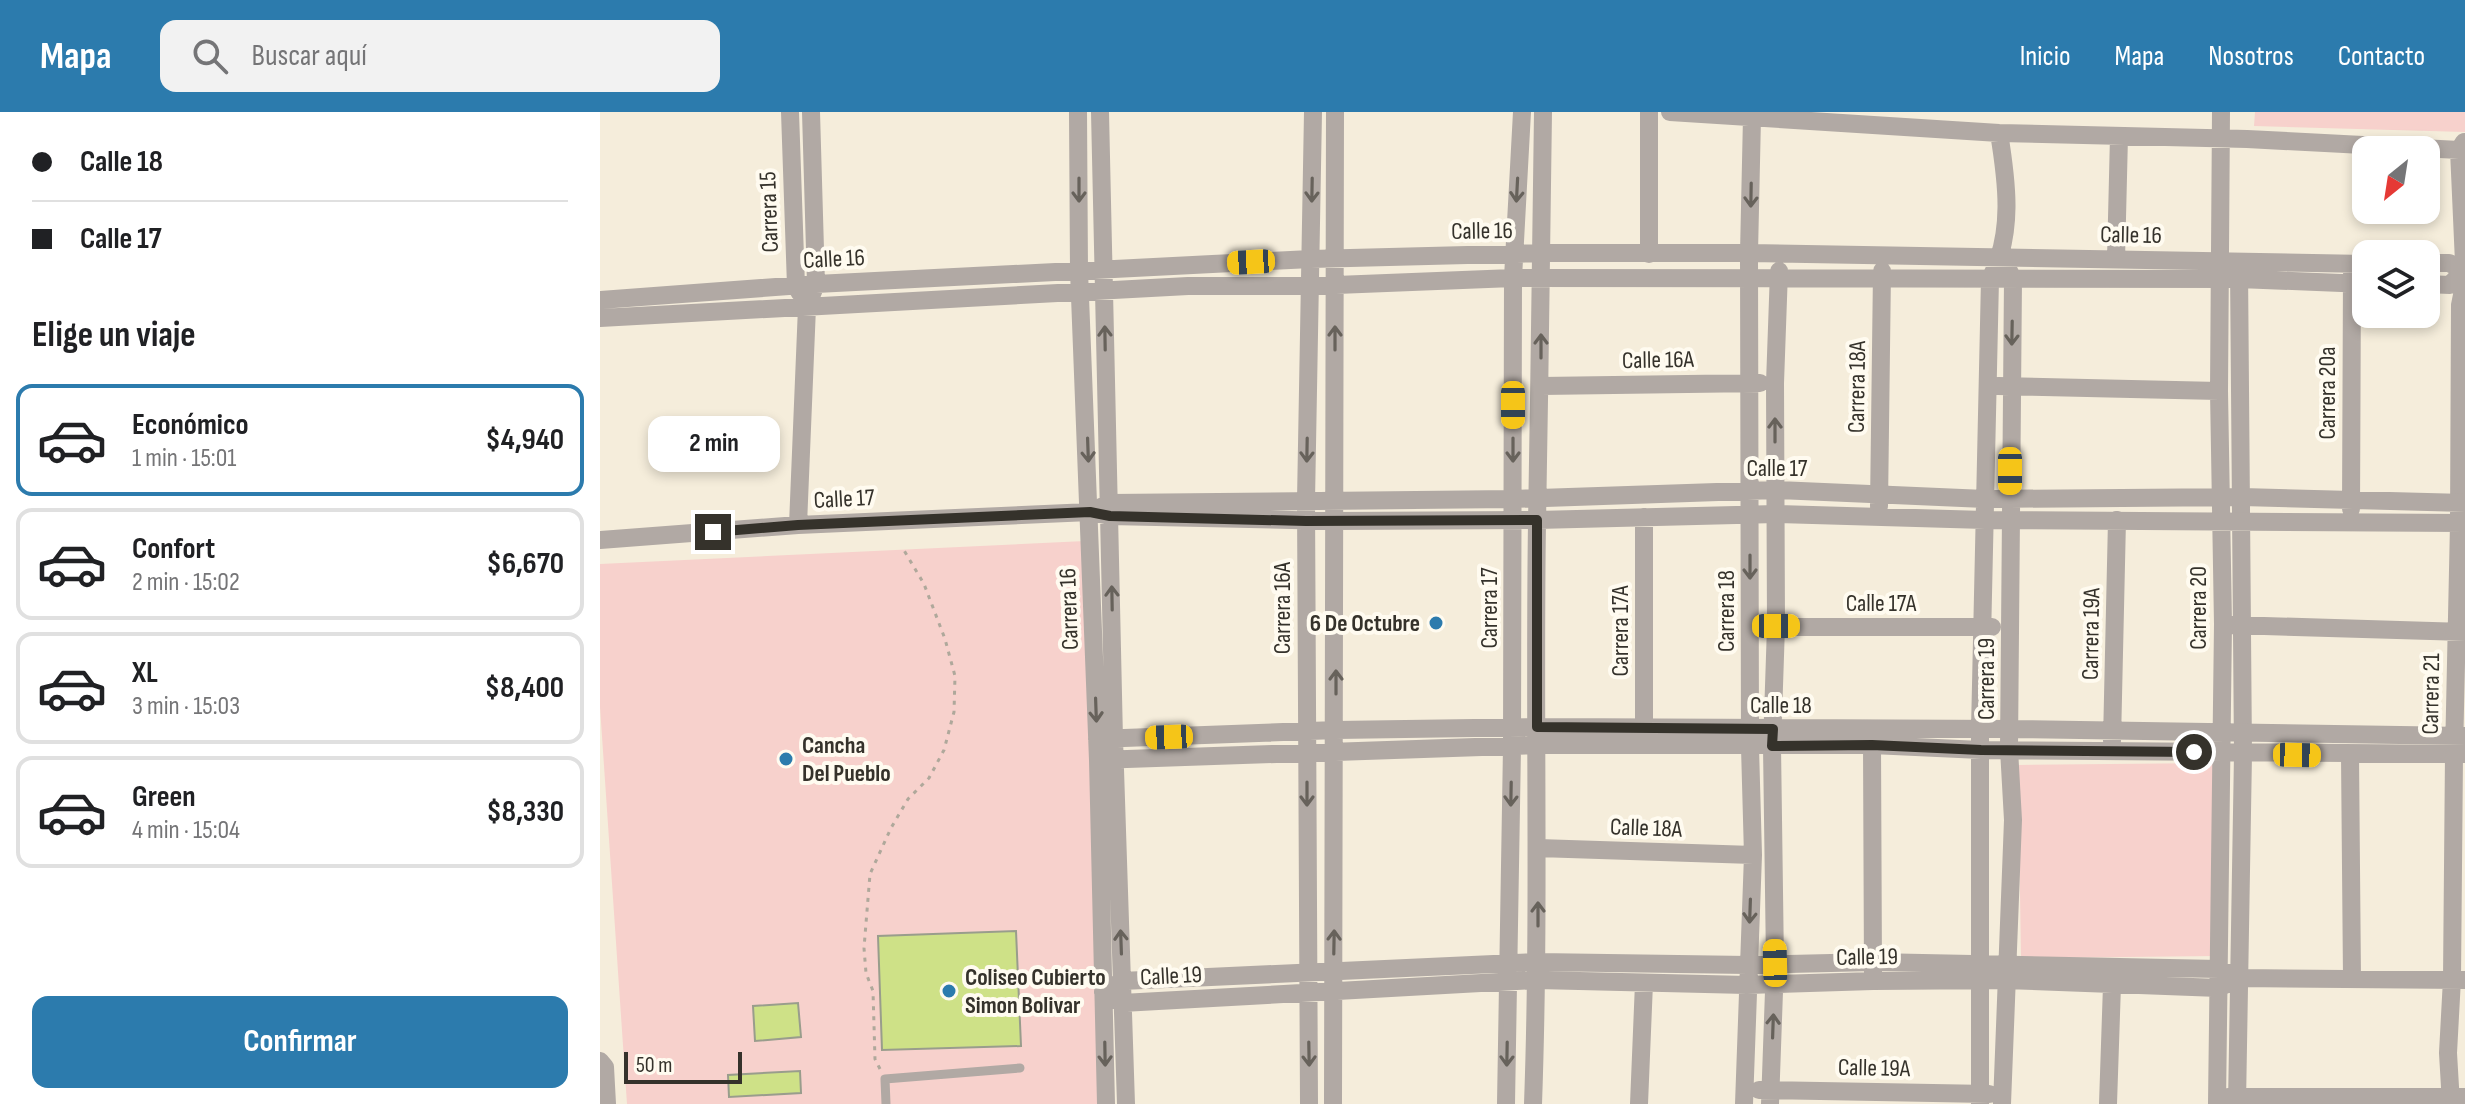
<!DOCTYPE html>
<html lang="es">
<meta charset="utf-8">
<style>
body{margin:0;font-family:"Sofia Sans Condensed",sans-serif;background:#f2f2f2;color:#202124;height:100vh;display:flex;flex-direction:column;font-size:30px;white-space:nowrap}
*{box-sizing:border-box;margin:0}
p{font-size:26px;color:#757577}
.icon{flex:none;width:44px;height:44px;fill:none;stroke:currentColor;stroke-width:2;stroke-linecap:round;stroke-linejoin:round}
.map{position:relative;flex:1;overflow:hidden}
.drawer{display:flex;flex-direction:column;background:#fff;width:600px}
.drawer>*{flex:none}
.guide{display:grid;align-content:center;height:176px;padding:0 32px;background:#fff}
.needle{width:52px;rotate:210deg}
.tools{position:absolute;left:1752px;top:24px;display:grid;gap:16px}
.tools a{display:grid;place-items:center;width:88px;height:88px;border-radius:16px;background:#fff;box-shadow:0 4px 12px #0003;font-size:40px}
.scale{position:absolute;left:24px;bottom:20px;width:118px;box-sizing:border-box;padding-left:8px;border:4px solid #35322b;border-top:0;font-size:22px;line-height:28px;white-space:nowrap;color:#35322b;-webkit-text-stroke:6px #fffbf0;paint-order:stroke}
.end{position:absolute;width:36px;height:36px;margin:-18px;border:10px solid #35322b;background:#fff;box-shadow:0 0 0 4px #fff}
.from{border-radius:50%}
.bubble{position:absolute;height:56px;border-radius:16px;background:#fff;box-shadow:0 4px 12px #0003;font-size:26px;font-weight:700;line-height:56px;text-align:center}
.car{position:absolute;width:24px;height:48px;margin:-24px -12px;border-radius:10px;box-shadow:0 0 6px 2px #0007;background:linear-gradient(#f5c518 24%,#345 0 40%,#f5c518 0 76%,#345 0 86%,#f5c518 0)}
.guide b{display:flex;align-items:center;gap:28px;height:76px;font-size:30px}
.guide b+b{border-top:2px solid #e0e0e0}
.guide i{width:20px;height:20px;background:#202124}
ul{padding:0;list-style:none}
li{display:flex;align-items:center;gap:24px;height:112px;margin:0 16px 12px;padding:0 16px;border:4px solid #e0e0e0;border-radius:16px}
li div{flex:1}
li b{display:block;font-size:30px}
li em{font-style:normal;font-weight:700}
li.active{border-color:#2c7bad}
li>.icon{width:72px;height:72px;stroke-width:1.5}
h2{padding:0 32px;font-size:36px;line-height:96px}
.button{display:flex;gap:16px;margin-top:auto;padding:16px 32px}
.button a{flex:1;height:92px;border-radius:16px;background:#2c7bad;color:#fff;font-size:32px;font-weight:700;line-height:92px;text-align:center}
header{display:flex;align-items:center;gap:48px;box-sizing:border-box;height:112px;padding:0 40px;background:#2c7bad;color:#fff}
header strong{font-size:38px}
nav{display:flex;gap:44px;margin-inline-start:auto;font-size:28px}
.search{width:560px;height:72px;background:#f2f2f2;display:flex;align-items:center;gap:20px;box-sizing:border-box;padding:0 28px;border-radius:16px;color:#757577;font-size:30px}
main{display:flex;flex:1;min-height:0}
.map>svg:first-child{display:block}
</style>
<header>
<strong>Mapa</strong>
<div class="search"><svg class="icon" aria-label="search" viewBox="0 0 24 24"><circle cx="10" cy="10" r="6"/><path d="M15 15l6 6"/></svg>Buscar aquí</div>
<nav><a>Inicio</a><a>Mapa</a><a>Nosotros</a><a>Contacto</a></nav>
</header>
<main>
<section class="drawer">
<div class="guide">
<b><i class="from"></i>Calle 18</b>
<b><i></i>Calle 17</b>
</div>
<h2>Elige un viaje</h2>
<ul>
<li class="active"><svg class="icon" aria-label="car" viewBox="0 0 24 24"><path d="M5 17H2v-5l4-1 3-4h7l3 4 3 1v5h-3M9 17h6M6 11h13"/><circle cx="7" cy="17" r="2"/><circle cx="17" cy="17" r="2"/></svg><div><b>Económico</b><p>1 min · 15:01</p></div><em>$4,940</em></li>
<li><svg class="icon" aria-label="car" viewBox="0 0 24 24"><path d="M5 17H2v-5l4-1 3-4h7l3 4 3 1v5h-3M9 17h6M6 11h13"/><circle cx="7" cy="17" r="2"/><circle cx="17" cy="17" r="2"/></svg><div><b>Confort</b><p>2 min · 15:02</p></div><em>$6,670</em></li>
<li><svg class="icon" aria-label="car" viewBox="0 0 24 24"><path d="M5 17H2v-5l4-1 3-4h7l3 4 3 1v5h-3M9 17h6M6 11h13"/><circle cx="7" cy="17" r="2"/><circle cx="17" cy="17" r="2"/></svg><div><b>XL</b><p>3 min · 15:03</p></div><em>$8,400</em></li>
<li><svg class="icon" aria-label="car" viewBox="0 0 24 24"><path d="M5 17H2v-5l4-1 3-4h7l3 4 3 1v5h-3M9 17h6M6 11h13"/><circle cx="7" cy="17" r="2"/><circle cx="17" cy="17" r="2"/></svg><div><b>Green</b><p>4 min · 15:04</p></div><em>$8,330</em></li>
</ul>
<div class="button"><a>Confirmar</a></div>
</section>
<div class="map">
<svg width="1865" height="992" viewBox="0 0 1865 992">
<rect width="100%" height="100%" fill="#f5eddb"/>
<!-- green -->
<path fill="#f7d1cc" d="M1655 0H1865V20L1654 14Z
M485 429 501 992H27L0 595V452Z
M1614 651 1617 844 1421 846 1418 653Z"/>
<!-- building -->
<path fill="#cee187" stroke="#999d8c" stroke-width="2" d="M416 819 421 934 282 938 278 824Z
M198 891 201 925 155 929 153 894Z
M200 959 201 981 129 985 128 963Z"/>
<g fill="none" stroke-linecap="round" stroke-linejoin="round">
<!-- path -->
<path stroke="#afa89b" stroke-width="3" stroke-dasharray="4 6" stroke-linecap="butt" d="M280 957 275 947 273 879 266 861 264 836 270 762 291 716 308 687 329 666 344 638 354 600 355 564 345 527 324 472 302 435"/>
<!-- service -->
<path stroke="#b1a9a4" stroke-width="9" d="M286 992 285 967 420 956"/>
<!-- minor -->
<path stroke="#b1a9a4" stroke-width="18" d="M190 0 196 174 200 181
M478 0 479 159 498 648 506 992
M500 0 514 627 526 992
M1070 0 1399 21 1647 27 1859 38
M1864 30 1859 38 1865 173
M1049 142V0
M1516 147 1519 24
M1826 151H1849L1864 158 1850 173 1826 172
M0 188 216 172 711 147 942 141H1149L1766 152
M0 206 588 174H711L913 166 1639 167 1766 172
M941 274 1160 271
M1398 274 1619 279
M1279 394 1282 159
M1751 397 1752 162
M490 400 510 391 913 387 1176 378 1385 387 1642 385 1865 391
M1044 405V626
M198 413 207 195 216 172 211 0
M0 428 198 413 490 400 510 404 735 409 937 408 1176 402 1385 408 1865 411
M1632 513 1865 520
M1166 515H1392
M497 627 736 618 937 615 1410 617 1865 624
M1512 629 1517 408
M1272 633 1273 862
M1750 643 1752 867
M498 648 937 633H1272L1381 638 1865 642
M938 736 1153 743
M503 880 522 891 937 868 1147 873 1273 869 1405 868 1619 876 1638 866 1865 868
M503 880 522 869 937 850 1148 853 1273 850 1619 857 1638 866
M0 949 5 955 7 992
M1159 978 1389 982
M1628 985H1865
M709 992 706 389 713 0
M733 992 735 0
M906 992 912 635 913 166 922 0
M933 992C940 798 934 605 937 411 939 274 942 137 943 0
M1039 992 1044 871
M1144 992 1153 743 1150 635 1149 141 1152 5
M1170 992 1175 851 1172 634 1176 514 1175 271 1179 159
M1380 992V618L1390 167C1414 122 1407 70 1399 21
M1402 992 1413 708 1409 637 1413 167 1409 159
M1508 992 1512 873
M1617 992 1623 512 1619 279 1621 0
M1637 992 1643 642 1639 155
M1851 992 1848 941 1852 867 1854 643 1859 412 1860 193 1864 173"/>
</g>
<!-- one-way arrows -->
<defs><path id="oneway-shaft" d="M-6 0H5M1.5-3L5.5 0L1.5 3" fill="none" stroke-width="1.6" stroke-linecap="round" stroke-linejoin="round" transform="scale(2)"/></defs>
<g stroke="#67625b">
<use href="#oneway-shaft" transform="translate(479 78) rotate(90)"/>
<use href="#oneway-shaft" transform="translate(712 78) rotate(91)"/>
<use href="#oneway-shaft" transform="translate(917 78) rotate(93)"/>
<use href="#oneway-shaft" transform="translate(1151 83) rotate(91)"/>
<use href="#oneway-shaft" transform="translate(1412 221) rotate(91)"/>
<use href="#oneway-shaft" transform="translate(505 226) rotate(-91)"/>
<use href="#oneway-shaft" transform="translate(735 226) rotate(-90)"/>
<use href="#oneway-shaft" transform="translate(941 234) rotate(-90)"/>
<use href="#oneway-shaft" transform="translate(1175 318) rotate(-90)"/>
<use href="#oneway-shaft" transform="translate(488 338) rotate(88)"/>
<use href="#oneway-shaft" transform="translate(707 338) rotate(91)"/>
<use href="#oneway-shaft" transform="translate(913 338) rotate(90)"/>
<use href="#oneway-shaft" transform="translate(1150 455) rotate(90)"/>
<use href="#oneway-shaft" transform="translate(512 486) rotate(-91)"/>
<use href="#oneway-shaft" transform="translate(736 570) rotate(-90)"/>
<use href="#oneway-shaft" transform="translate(496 598) rotate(88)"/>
<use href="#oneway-shaft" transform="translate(707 682) rotate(90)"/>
<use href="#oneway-shaft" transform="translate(911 682) rotate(91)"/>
<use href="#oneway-shaft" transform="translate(1150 799) rotate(92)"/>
<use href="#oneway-shaft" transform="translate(938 802) rotate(-90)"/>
<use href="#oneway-shaft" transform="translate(521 830) rotate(-92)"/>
<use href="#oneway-shaft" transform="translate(734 830) rotate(-89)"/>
<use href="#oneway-shaft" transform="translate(1173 914) rotate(-88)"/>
<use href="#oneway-shaft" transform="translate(505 942) rotate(89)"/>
<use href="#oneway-shaft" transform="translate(709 942) rotate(89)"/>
<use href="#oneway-shaft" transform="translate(907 942) rotate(91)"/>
</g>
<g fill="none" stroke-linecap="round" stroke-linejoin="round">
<!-- route -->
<path stroke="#35322b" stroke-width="10" d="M113 420 198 413 490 400 510 404 706 409 937 408V615L1173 617 1172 634 1272 633 1381 638 1594 640"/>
</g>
<!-- markers -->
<g fill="#2c7bad" stroke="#fffbf0" stroke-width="3">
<circle cx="836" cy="511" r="8"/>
<circle cx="186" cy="647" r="8"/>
<circle cx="349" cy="879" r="8"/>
</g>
<g text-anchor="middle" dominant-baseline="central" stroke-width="8" stroke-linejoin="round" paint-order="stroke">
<!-- street labels -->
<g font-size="24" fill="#35322b" stroke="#fffbf0">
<text transform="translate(169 100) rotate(-92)">Carrera 15</text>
<text transform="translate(882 119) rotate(-1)">Calle 16</text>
<text transform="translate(1531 123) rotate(1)">Calle 16</text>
<text transform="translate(234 147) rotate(-3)">Calle 16</text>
<text transform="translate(1058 248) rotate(-1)">Calle 16A</text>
<text transform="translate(1257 275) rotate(-89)">Carrera 18A</text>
<text transform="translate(1727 281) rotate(-90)">Carrera 20a</text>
<text x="1177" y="356">Calle 17</text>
<text transform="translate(244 387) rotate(-3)">Calle 17</text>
<text x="1281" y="491">Calle 17A</text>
<text transform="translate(682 496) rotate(-90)">Carrera 16A</text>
<text transform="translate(889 496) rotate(-90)">Carrera 17</text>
<text transform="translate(1598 496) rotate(-90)">Carrera 20</text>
<text transform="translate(469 497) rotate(-92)">Carrera 16</text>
<text transform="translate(1126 499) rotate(-90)">Carrera 18</text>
<text transform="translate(1020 519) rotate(-90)">Carrera 17A</text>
<text transform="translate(1491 522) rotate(-89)">Carrera 19A</text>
<text transform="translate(1386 567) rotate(-90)">Carrera 19</text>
<text transform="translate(1831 582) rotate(-89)">Carrera 21</text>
<text x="1181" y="593">Calle 18</text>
<text transform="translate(1046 716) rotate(2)">Calle 18A</text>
<text transform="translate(1267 845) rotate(-1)">Calle 19</text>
<text transform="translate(571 864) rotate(-3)">Calle 19</text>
<text transform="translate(1274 956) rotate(1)">Calle 19A</text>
</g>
<!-- poi labels -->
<g font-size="24" font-weight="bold" fill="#35322b" stroke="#fffbf0" text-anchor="start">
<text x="820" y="511" text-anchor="end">6 De Octubre</text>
<text x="202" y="633">Cancha<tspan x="202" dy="28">Del Pueblo</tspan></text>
<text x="365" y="865">Coliseo Cubierto<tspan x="365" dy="28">Simon Bolivar</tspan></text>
</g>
</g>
</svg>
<div class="tools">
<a><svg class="needle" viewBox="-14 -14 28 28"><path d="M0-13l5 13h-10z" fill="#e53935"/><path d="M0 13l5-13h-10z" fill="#757577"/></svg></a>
<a><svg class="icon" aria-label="layers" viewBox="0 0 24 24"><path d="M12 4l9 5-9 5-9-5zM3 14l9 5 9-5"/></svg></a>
</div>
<div class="scale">50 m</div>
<i class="end from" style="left:1594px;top:640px"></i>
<i class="end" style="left:113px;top:420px"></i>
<div class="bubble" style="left:48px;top:304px;width:132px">2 min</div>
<i class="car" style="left:651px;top:150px;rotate:267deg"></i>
<i class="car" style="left:913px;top:293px;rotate:180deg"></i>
<i class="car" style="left:1410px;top:359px;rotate:180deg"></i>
<i class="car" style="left:1176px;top:514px;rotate:90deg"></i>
<i class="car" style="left:569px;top:625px;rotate:268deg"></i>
<i class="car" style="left:1697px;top:643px;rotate:91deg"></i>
<i class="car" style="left:1175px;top:851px;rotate:359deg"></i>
</div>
</main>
